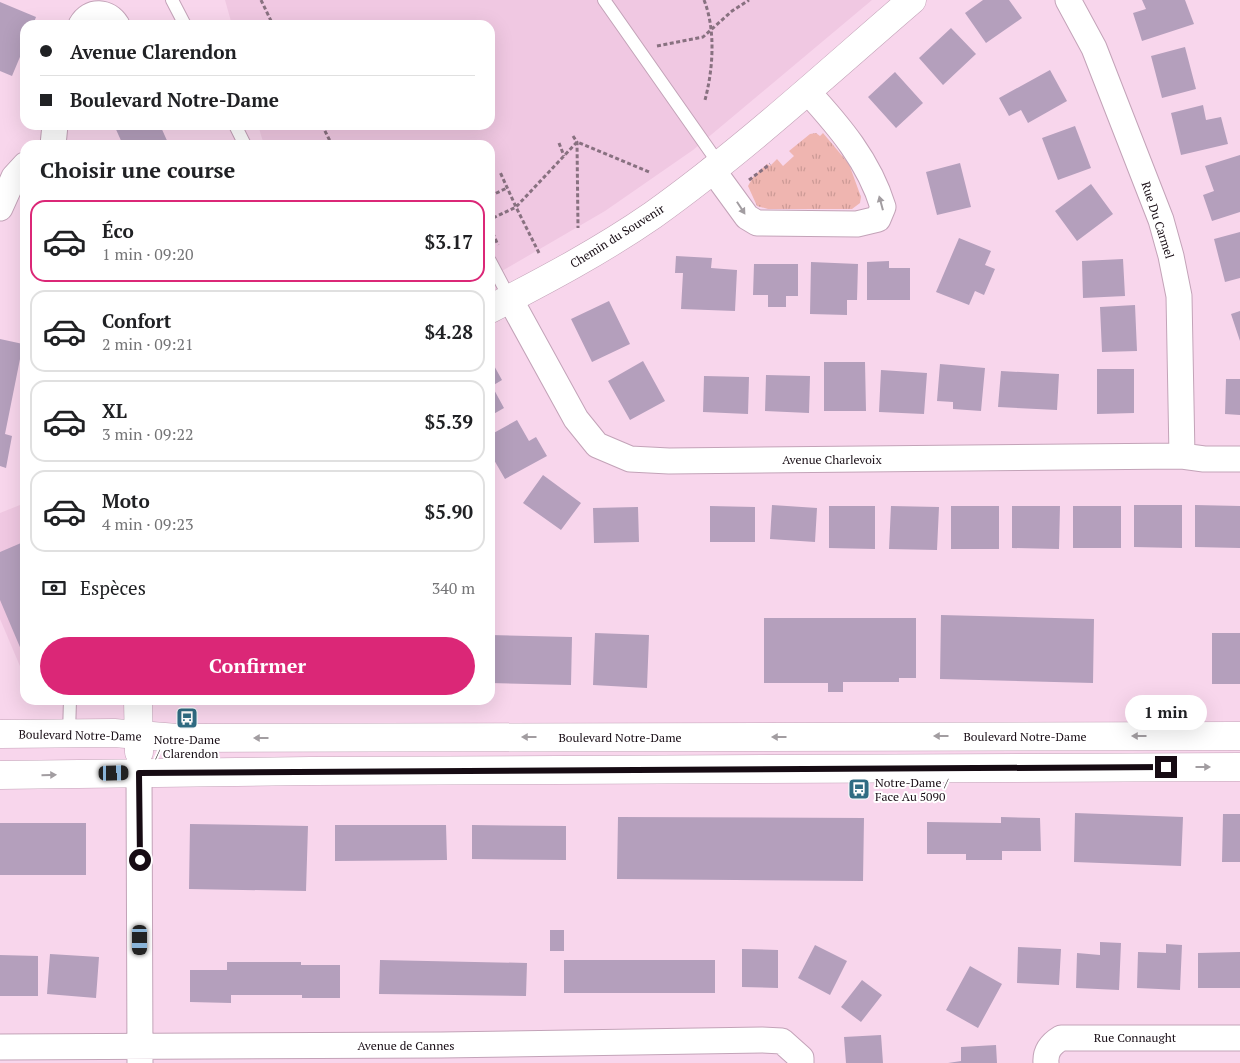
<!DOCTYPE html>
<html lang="fr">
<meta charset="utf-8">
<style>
body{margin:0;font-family:"PT Serif",serif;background:#f2f2f2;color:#202124;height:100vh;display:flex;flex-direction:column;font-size:19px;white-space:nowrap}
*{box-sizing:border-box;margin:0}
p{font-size:16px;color:#757577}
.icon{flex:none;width:28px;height:28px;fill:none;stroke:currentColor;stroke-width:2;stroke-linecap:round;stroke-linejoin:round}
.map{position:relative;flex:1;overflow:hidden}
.side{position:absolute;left:20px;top:140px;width:475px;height:565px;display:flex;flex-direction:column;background:#fff;border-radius:15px;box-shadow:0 5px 20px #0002}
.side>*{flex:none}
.hud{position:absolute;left:20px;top:20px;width:475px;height:110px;border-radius:15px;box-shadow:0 5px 20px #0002;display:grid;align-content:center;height:110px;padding:0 20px;background:#fff}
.end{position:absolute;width:22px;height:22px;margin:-11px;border:6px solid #160b13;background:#fff;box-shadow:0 0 0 2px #fff}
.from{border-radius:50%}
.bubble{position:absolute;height:35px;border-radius:18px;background:#fff;box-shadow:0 5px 20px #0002;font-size:16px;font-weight:700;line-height:35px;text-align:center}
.car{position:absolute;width:15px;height:30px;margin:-15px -8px;border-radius:6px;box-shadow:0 0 4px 1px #0007;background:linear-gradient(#222 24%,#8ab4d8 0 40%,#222 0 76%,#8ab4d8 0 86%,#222 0)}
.hud b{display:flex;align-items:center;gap:18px;height:48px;font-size:19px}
.hud b+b{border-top:1px solid #e0e0e0}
.hud i{width:12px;height:12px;background:#202124}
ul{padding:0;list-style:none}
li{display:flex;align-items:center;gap:15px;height:82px;margin:0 10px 8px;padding:0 10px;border:2px solid #e0e0e0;border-radius:15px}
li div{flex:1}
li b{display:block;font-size:19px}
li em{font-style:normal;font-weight:700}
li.on{border-color:#db2777}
li>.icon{width:45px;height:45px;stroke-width:1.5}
h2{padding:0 20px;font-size:22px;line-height:60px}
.pay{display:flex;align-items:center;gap:12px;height:55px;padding:0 20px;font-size:19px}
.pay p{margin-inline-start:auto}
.action{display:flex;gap:10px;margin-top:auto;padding:10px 20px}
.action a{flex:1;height:58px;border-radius:30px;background:#db2777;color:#fff;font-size:20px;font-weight:700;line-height:58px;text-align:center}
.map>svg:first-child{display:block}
</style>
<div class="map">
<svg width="1240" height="1063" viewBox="0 0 1240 1063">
<defs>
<pattern id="grass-tufts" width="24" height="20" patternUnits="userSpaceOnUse" patternTransform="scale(1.25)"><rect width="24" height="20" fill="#efb5b0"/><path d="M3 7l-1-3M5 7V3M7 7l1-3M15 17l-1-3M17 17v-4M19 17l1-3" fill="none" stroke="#cc9a96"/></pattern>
</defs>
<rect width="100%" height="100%" fill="#f8d6ec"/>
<!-- built -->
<path fill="#f0c8e2" d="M225 0H872L693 150 605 211 490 278V145H264L258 125H490V25H232Z
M25 503V678L0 619V513Z
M34 700H106V703L36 705Z"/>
<!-- grass -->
<path fill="url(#grass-tufts)" d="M816 133 820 136 823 133 849 164 861 197 860 203 852 209H768L757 206 748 186 753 177 767 164 770 166 777 159 783 166 794 156 789 151 810 134Z"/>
<!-- building -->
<path fill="#b49fbc" d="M983 0H1009L1022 18 986 43 965 13Z
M1142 0H1185L1194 24 1142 41 1133 13 1146 9Z
M0 2 36 17 33 25H25V45L12 76 0 71Z
M951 28 976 54 943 85 919 58Z
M1185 47 1196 89 1162 98 1151 56Z
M1050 70 1067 101 1028 123 1021 110 1009 116 999 98Z
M895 72 923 103 896 128 868 97Z
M1203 105 1206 120 1221 117 1228 144 1181 155 1171 113Z
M114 125H160L169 145H123Z
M1075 126 1091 168 1058 180 1042 138Z
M1240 155V212L1212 221 1203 195 1214 191 1205 166Z
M960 163 971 207 937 215 926 172Z
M1091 184 1113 214 1077 241 1055 211Z
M1240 232V278L1225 282 1214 239Z
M959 238 991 251 985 265 995 269 984 295 975 291 969 305 936 292Z
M676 256 712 258 711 268 737 270 735 311 681 309 683 273H675Z
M1123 259 1125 296 1083 298 1082 261Z
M889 261V268H910V300H867V262Z
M811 262 858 264 857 300H847V315L810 314Z
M754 264H798V296H786V307H768V295H753Z
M609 301 630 344 592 362 571 319Z
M1135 305 1137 351 1102 352 1100 307Z
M1240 311V341L1231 314Z
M0 339 23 344 5 434 12 436 6 468 0 466Z
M643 361 665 401 630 420 608 381Z
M492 362 502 380 492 386 504 408 490 416V363Z
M824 362H865L866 411H824Z
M940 364 985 368 981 411 953 409V402L937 401Z
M1097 369H1134V413L1097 414Z
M881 370 927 373 924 414 879 412Z
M1001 371 1059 374 1057 410 998 407Z
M766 375 810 376 809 413 765 411Z
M704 376 749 377 748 414 703 412Z
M1226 379H1240V415L1225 414Z
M517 420 529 441 536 437 547 456 505 479 490 453V435Z
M543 475 581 503 561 530 523 503Z
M772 505 817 508 815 542 770 539Z
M1134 505H1182V548L1134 547Z
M1195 505 1240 506V548L1195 547Z
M710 506 755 507V542H710Z
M829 506H875V549L829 548Z
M891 506 939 507 937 550 889 549Z
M951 506H999V549H951Z
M1012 506H1060L1059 549 1012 548Z
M1073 506H1121V548H1073Z
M638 507 639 542 594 543 593 508Z
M21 543 25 553V659L0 600V552Z
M941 615 1094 619 1093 683 940 679Z
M764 618H916V678H899V682H843V692H828V683H764Z
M595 633 649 635 647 688 593 685Z
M1212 633H1240V684H1212Z
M490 635 572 637 571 685 490 683Z
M1075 813 1183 817 1181 866 1074 862Z
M1223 814H1240V862H1222Z
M618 817 864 818 863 881 617 879Z
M1001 817 1040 818 1041 851H1002V860H966V854H927V822L1001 823Z
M0 823H86V875H0Z
M190 824 308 826 306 891 189 889Z
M335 825H446L447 860 335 861Z
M472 825 566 826V860L472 859Z
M550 930H564V951H550Z
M1100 942 1121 943 1119 990 1076 988 1077 953 1100 955Z
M1166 944 1182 945 1180 990 1137 988 1138 952 1166 953Z
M815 945 847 961 830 995 798 978Z
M1018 947 1061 949 1059 985 1017 983Z
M742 949 778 950V988L742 987Z
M1240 952V988H1198V953Z
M50 954 99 957 96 998 47 994Z
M0 955 38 956V996H0Z
M380 960 527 963 526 996 379 994Z
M564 960H715V993H564Z
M227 962H301V965H340V998H302V995H231V1003L190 1002V970H227Z
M970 966 1002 984 978 1028 946 1010Z
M862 980 882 995 861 1022 841 1007Z
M881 1035 883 1063H846L844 1037Z
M996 1045 997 1063H948L961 1061V1047Z"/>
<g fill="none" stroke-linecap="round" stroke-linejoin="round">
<!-- service casing -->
<g stroke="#c3a3b8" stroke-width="14">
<path id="service" d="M172 0 185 25
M604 0 719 164
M235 125 245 145
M490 261 510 299
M69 733 70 700"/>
</g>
<!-- minor casing -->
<g stroke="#c3a3b8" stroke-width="27">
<path id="minor" d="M1068 0 1094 48 1161 220 1171 256 1179 296 1182 456
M81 25C90 9 108 11 117 25
M53 145 55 125
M712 169 747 217 757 223 857 224 878 219 883 207C869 161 839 126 807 91
M0 208 14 177 25 165
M510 299 576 419 597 445 630 459 669 461 1182 456 1204 459H1240
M139 773 140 1063
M0 1047 441 1045 762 1040 782 1041 801 1058V1063
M1046 1063C1045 1051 1051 1044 1061 1038H1240"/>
</g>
<!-- tertiary casing -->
<g stroke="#c3a3b8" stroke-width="29">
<path id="tertiary" d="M490 309C546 280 601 251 653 215 744 150 827 73 912 0
M138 700 139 752
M0 734 114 733 177 738 1240 736
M0 775 311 771 1240 767"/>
</g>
<!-- path -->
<path stroke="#887180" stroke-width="3" stroke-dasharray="4 2.5" stroke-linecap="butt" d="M261 0 273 25
M704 0C716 30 713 70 705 100
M657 46 703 37 732 11 749 0
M322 125 332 145
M573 136 577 142 578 228
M559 143 564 156
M355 145 360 142
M749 180 770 164
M490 196 507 188
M490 223 491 219 516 207 500 172
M490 227 498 245
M539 253 516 207 577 142 649 172"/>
<!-- service -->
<use href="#service" stroke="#fff" stroke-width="12"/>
<!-- minor -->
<use href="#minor" stroke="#fff" stroke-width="25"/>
<!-- tertiary -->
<use href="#tertiary" stroke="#fff" stroke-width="28"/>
</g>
<!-- one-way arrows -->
<defs><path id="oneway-solid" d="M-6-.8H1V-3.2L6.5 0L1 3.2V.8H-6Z" transform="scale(1.25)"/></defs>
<g fill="#a29da1">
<use href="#oneway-solid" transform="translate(881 203) rotate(-105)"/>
<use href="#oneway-solid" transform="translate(741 208) rotate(57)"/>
<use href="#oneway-solid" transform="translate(941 736) rotate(180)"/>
<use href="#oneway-solid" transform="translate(1139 736) rotate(-180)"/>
<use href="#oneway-solid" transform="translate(529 737) rotate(180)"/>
<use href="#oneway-solid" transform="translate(779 737) rotate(180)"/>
<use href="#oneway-solid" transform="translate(261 738) rotate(-180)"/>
<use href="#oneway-solid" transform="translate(1203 767)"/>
<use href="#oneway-solid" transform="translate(49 775) rotate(-1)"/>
</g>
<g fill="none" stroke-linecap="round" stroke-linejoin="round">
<!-- route -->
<path stroke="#160b13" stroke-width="6" d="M140 860 139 773 1166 767"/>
</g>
<!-- icons -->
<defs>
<g id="bus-square" transform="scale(1.125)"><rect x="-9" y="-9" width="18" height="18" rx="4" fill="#306c83" stroke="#fff"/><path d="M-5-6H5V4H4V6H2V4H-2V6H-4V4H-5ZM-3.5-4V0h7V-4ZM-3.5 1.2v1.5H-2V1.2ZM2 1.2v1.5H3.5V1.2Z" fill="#fff"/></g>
</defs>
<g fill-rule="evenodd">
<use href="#bus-square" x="187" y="718"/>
<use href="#bus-square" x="859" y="789"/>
</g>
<g text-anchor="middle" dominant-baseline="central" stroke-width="4" stroke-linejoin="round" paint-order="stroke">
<!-- street labels -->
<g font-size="12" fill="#160b13" stroke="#fff">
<text transform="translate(1158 220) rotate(72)">Rue Du Carmel</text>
<text transform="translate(617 236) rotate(-32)">Chemin du Souvenir</text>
<text x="832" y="459">Avenue Charlevoix</text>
<text transform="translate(80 735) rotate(1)">Boulevard Notre-Dame</text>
<text x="1025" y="736">Boulevard Notre-Dame</text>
<text x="620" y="737">Boulevard Notre-Dame</text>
<text x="1135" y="1037">Rue Connaught</text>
<text x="406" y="1045">Avenue de Cannes</text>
</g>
<!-- poi labels -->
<g font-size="12" fill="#160b13" stroke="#fff">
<text x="187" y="739">Notre-Dame<tspan x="187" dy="14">/ Clarendon</tspan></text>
<text x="875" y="782" text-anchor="start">Notre-Dame /<tspan x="875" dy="14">Face Au 5090</tspan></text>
</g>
</g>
</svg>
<i class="end from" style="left:140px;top:860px"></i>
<i class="end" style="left:1166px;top:767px"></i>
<div class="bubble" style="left:1125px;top:695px;width:82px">1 min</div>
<i class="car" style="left:114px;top:773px;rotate:89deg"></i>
<i class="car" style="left:140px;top:940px;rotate:180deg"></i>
<div class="hud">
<b><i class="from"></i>Avenue Clarendon</b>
<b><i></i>Boulevard Notre-Dame</b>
</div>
<section class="side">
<h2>Choisir une course</h2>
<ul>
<li class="on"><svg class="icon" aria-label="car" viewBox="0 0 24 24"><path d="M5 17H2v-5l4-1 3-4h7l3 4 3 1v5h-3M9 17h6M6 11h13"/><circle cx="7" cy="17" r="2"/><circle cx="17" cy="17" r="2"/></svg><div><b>Éco</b><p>1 min · 09:20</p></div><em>$3.17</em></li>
<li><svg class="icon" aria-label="car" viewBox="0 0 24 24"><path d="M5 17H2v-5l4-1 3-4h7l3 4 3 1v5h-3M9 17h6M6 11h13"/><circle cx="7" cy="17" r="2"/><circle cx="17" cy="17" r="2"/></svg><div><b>Confort</b><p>2 min · 09:21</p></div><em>$4.28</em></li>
<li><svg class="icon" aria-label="car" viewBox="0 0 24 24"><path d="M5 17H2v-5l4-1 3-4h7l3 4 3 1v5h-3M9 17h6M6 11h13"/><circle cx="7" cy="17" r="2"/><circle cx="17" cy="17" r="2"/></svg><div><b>XL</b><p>3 min · 09:22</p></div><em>$5.39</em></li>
<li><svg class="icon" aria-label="car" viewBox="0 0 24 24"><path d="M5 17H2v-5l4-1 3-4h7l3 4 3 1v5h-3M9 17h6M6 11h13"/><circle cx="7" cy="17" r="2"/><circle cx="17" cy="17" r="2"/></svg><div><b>Moto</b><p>4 min · 09:23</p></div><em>$5.90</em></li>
</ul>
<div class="pay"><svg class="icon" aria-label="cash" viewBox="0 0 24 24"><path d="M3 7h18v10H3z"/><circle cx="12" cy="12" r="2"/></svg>Espèces<p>340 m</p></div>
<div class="action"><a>Confirmer</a></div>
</section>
</div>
